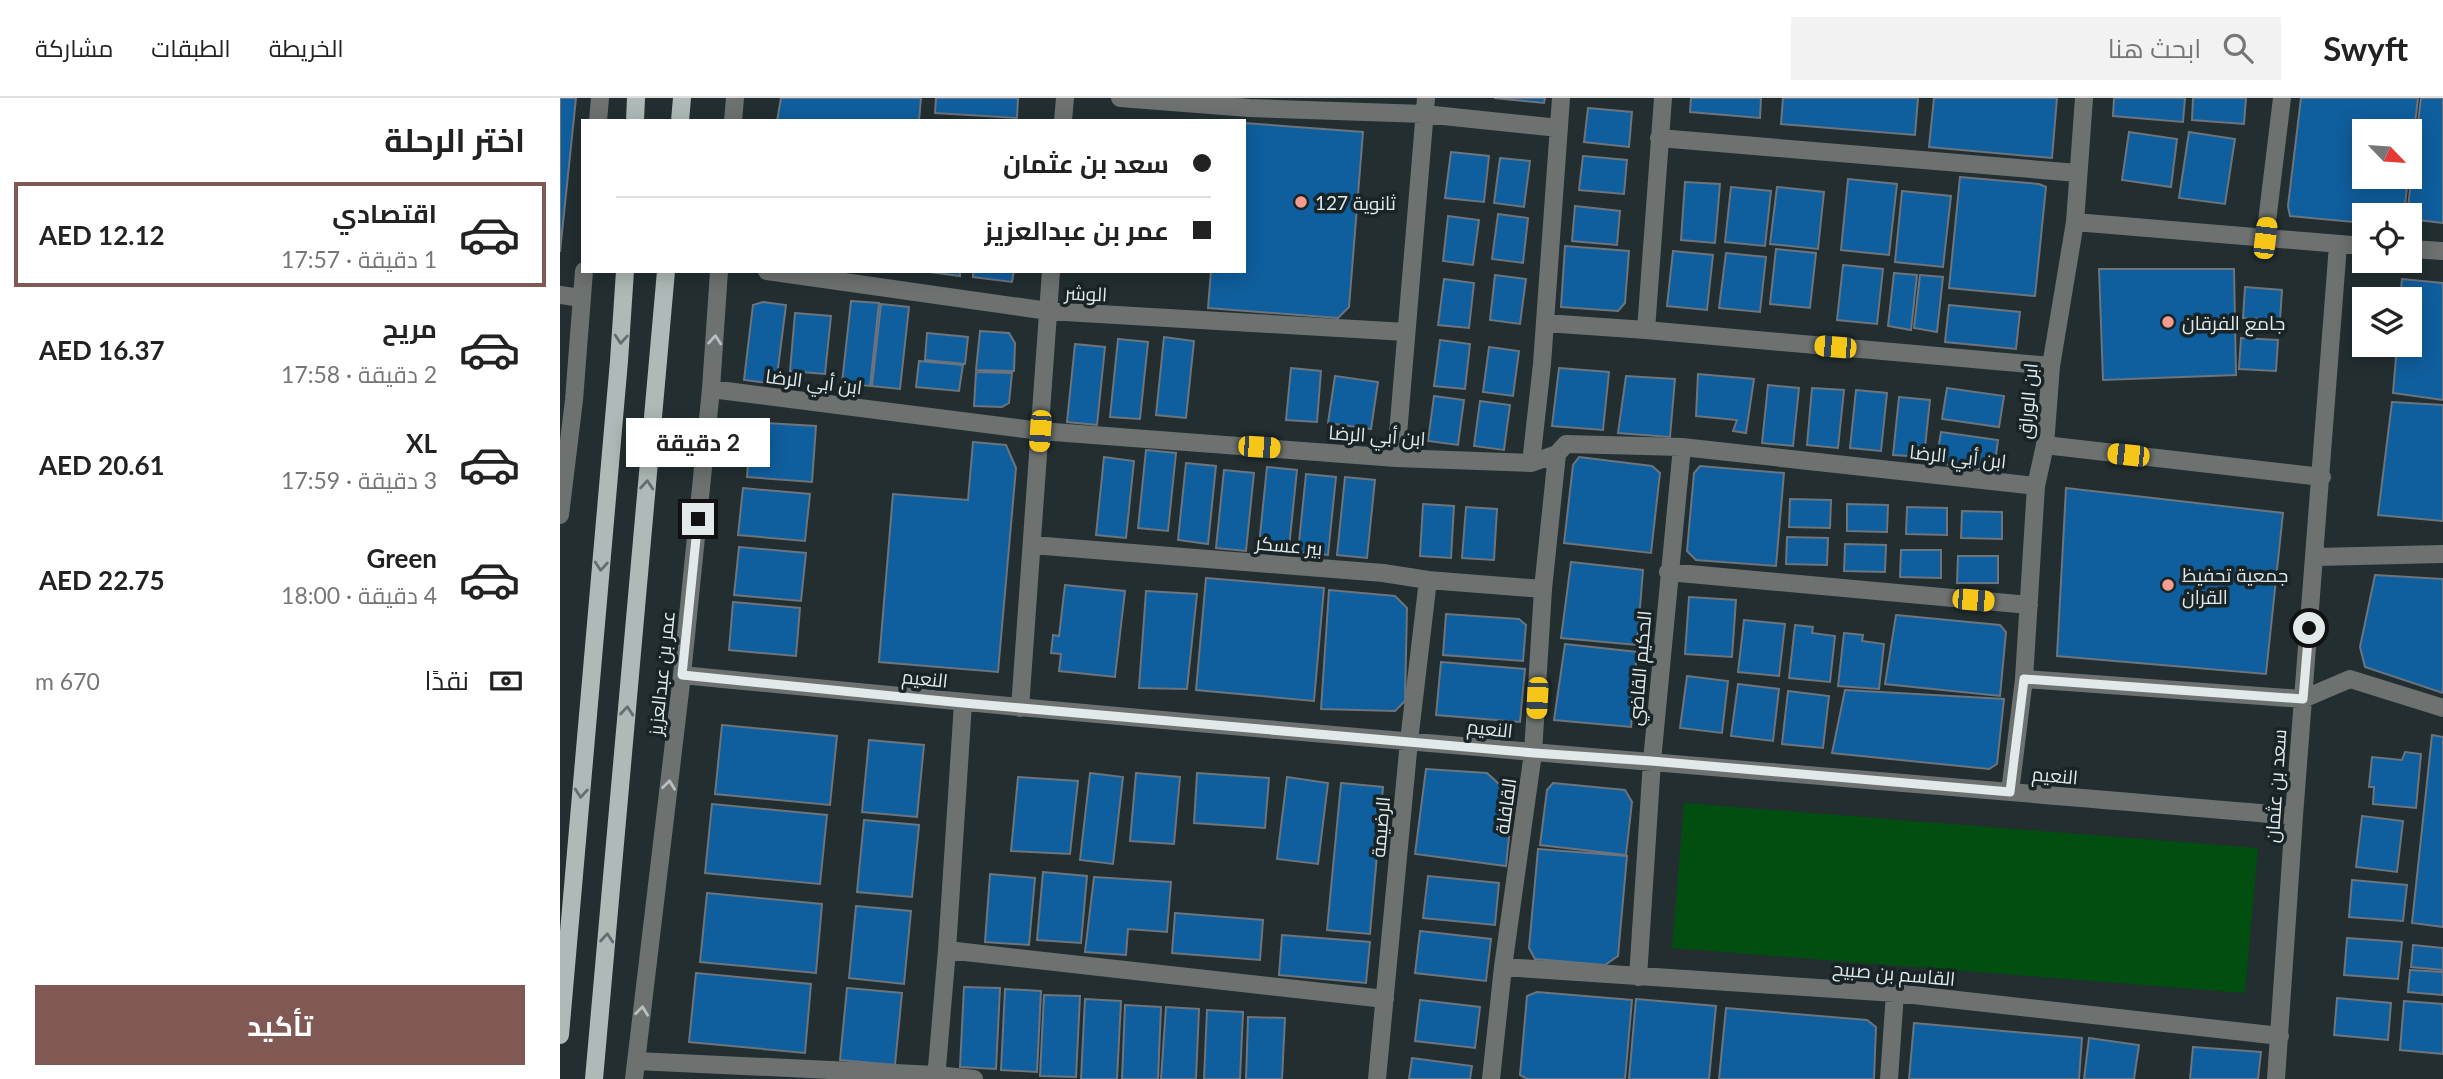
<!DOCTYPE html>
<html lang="ar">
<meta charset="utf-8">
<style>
body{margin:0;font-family:Lato,Cairo,sans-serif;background:#f2f2f2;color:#222;direction:rtl;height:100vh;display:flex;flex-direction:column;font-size:26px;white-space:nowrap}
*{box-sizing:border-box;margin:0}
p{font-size:23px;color:#767676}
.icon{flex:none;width:38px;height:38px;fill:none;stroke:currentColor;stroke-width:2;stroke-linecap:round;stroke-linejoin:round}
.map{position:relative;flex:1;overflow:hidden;direction:ltr}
.sheet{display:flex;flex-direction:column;background:#fff;width:560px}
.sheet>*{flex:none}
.top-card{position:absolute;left:21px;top:21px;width:665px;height:154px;border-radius:0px;box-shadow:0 4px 18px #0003;direction:rtl;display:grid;align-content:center;height:154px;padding:0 35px;background:#fff}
.needle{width:46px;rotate:115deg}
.fabs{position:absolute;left:1792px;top:21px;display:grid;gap:14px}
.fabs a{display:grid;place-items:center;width:70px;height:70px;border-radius:0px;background:#fff;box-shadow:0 4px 18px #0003;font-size:35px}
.end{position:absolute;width:32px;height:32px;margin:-16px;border:9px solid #e1e9ea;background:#111;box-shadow:0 0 0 4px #111}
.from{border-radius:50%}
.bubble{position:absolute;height:49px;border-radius:0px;background:#fff;box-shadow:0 4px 18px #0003;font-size:23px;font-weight:700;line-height:49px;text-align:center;direction:rtl}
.car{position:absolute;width:21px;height:42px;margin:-21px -10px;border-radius:9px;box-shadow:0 0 5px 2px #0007;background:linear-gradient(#f5c518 24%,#345 0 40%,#f5c518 0 76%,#345 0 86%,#f5c518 0)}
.top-card b{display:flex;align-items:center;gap:24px;height:66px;font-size:26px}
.top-card b+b{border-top:2px solid #e0e0e0}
.top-card i{width:18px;height:18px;background:#222}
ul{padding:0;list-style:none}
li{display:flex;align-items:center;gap:21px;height:105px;margin:0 14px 10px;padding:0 21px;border:4px solid transparent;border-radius:0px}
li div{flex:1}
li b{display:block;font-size:26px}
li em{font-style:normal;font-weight:700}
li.current{border-color:#815954}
li>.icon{width:63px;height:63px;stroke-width:1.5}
h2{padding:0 35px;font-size:32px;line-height:84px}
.pay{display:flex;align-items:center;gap:18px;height:77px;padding:0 35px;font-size:26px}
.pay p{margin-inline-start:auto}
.button{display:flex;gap:14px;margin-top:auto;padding:14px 35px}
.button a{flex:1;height:80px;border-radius:0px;background:#815954;color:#fff;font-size:28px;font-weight:700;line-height:80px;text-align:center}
header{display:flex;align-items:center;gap:42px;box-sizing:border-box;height:98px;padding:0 35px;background:#fff;border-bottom:2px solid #e0e0e0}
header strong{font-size:33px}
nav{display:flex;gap:38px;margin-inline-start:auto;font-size:24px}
.search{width:490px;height:63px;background:#f2f2f2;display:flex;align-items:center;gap:18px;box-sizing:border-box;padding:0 24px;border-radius:0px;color:#767676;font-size:26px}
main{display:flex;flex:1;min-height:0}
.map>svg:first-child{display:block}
</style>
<header>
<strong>Swyft</strong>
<div class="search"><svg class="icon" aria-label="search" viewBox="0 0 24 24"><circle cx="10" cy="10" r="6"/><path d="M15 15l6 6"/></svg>ابحث هنا</div>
<nav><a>الخريطة</a><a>الطبقات</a><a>مشاركة</a></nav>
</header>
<main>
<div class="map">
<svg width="1883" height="981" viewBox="0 0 1883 981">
<rect width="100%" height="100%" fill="#222e30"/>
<!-- green -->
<path fill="#024e10" d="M1124 705 1698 750 1685 895 1112 850Z"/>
<!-- building -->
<path fill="#0f5e9d" stroke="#6c747d" stroke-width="2" d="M0 0H16L0 154Z
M221 0H361L359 23H217Z
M376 0H458L457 20 375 15Z
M934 0H985L984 5Z
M1131 0H1201L1200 20 1130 14Z
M1223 0H1358L1355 37 1221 26Z
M1374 0H1497L1492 60 1369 49Z
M1554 0H1625L1623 24 1553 18Z
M1633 0H1686L1684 26 1632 22Z
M1741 0H1858L1850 68V33H1804V79H1848L1844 117H1804V125L1730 118 1728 108Z
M1861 0H1883V125L1850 121V117H1847Z
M1028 10 1072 14 1069 49 1024 44Z
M684 25 803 34 789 209 778 220 648 210 651 173H684Z
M1569 34 1617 41 1611 89 1562 82Z
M1629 34 1675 41 1665 106 1619 100Z
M891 54 929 58 924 104 885 100Z
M1023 58 1067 62 1064 96 1019 92Z
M940 60 970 63 964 109 934 105Z
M1400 79 1479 86 1486 89 1475 198 1389 190Z
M1288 81 1337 86 1329 157 1281 152Z
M1125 84 1160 86 1155 145 1121 142Z
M1171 89 1211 93 1205 148 1165 144Z
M1217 89 1264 94 1258 151 1210 146Z
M1342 93 1391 98 1383 169 1335 164Z
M1015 108 1060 113 1057 147 1012 143Z
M938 116 968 120 963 165 932 161Z
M888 118 919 122 913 167 883 163Z
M1005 148 1069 153 1065 205 1058 213 1001 209Z
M1216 151 1256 155 1250 210 1210 206Z
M1113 153 1153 157 1147 212 1107 208Z
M1166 155 1206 159 1200 214 1159 210Z
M1283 167 1323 171 1317 226 1277 222Z
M1539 171H1674L1676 277 1543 282Z
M362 173H400V178Z
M413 173H454L452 184 413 179Z
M1334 175 1357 177 1351 232 1328 228Z
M935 177 966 181 960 226 930 222Z
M1360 177 1383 179 1377 234 1354 230Z
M884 181 914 185 909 230 878 227Z
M1842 181 1883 185V302L1833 295 1837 247H1850V201H1840Z
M1685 189 1722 192 1720 222 1683 220Z
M291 203 319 205 310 288 282 285Z
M203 204 226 207 216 286 184 282 193 207Z
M321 206 349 209 340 291 312 288Z
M1389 207 1460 214 1456 251 1385 244Z
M235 215 271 218 265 276 230 273Z
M420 233 449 235 455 245 454 273 416 272Z
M367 235 408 239 405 266 365 262Z
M604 239 634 243 626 320 596 317Z
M1681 240 1718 242 1716 273 1679 271Z
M558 241 588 244 580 321 550 319Z
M880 242 910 246 905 291 874 288Z
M515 246 545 249 537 327 507 324Z
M929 249 959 253 953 298 923 294Z
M359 263 403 267 399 293 356 289Z
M731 270 761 273 757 324 726 322Z
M999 270 1049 274 1043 332 992 328Z
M416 274 452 275 449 305 442 309 414 308Z
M1138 276 1194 281 1186 335 1173 333 1177 322 1136 318Z
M775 278 818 284 811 331 768 325Z
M1066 278 1115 281 1110 339 1058 335Z
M1208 287 1239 290 1233 348 1202 345Z
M1252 290 1284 292 1278 350 1247 347Z
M1387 290 1444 298 1439 329 1382 321Z
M1296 292 1327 295 1321 353 1290 350Z
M874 298 904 302 898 347 868 343Z
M1339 299 1370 302 1364 359 1333 357Z
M920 303 950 307 944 352 914 348Z
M1832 304 1883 307V423L1818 417Z
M191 324 256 328 252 384 187 379Z
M1381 334 1438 342 1434 373 1376 365Z
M413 344 446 347 456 370 438 574 319 564 333 396 408 402Z
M586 352 616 355 608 433 578 430Z
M544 359 574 363 566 440 536 437Z
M1019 359 1092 368 1100 375 1091 455 1004 445 1013 367Z
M626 365 656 368 648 446 618 442Z
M1140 368 1224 375 1216 468 1136 462 1127 453 1134 375Z
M707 369 737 372 729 450 699 447Z
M664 372 694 375 686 453 656 450Z
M746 376 776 379 768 457 738 454Z
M785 379 815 382 807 460 777 457Z
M183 390 250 396 245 443 178 437Z
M1506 390 1723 415 1706 576 1497 558Z
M1230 401 1271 402 1270 430 1229 429Z
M863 406 894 408 891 460 860 458Z
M1287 406 1328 407 1327 434 1287 433Z
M906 409 937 411 934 462 902 460Z
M1347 409 1387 410V437L1346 436Z
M1402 413 1442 414V441L1401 440Z
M1227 439 1268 440 1267 467 1226 466Z
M1285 446 1326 447 1325 474 1284 473Z
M179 449 246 455 241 503 174 497Z
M1341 452H1381V480L1340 479Z
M1398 458H1438V485H1397Z
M1011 464 1083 472 1077 547 1001 540Z
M1815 477 1883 481V595L1805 569 1800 549Z
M646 480 764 490 754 603 636 592Z
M505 487 565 493 555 579 499 573 501 556 491 555 493 537 499 538Z
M769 492 835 498 847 510 845 603 835 613 761 611Z
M586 493 637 496 627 591 579 590Z
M1129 499 1176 502 1172 559 1125 556Z
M173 504 240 510 236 558 169 552Z
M886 516 959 521 966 527 963 563 883 557Z
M1336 517 1440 527 1446 534 1440 598 1325 586Z
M1184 522 1225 526 1219 578 1178 574Z
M1235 527 1253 529 1252 535 1275 538 1270 584 1229 580Z
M1284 535 1303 537 1302 543 1324 546 1319 591 1278 588Z
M1005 546 1077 554 1071 629 994 622Z
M881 564 965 571 960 624 876 617Z
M1127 578 1168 583 1162 635 1120 630Z
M1178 586 1219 591 1213 643 1171 638Z
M1285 592 1444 601 1437 666 1429 671 1272 655Z
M1228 593 1269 598 1263 650 1222 646Z
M162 627 277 638 270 707 155 696Z
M1872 637 1883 639V829L1852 825Z
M309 642 364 647 357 719 302 714Z
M1845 654 1861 656 1856 710 1813 706 1814 689H1809L1812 659 1842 662Z
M866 671 927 675 953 699 946 768 855 756Z
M530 675 563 679 553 766 520 762Z
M576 675 620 679 614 746 570 743Z
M637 675 709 680 705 730 634 725Z
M458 679 518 683 510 756 451 753Z
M727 679 768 685 758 766 717 761Z
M781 685 823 689 810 836 767 832Z
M993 685 1065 692 1072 704 1066 757 980 747 987 692Z
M152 706 267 717 260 786 145 775Z
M1802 718 1843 723 1837 774 1796 769Z
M304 722 359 727 352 799 297 794Z
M978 751 1067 758 1058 858 1045 867 975 861 969 850Z
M483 774 527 778 521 845 477 842Z
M430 776 475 780 469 847 425 844Z
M868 778 939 785 935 827 863 820Z
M534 779 611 784 607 834 568 831 566 857 525 854Z
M1792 782 1847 787 1843 823 1789 819Z
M147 795 262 806 256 875 140 864Z
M296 808 351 813 344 886 289 880Z
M615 815 703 822 700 862 612 855Z
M860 833 931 841 926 883 855 875Z
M722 837 810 844 806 885 719 877Z
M1787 840 1842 844 1838 881 1784 877Z
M1853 847 1883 850V872L1851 869Z
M1850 872 1883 874V897L1848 894Z
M136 875 251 886 245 955 129 944Z
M404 889 440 890 436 971 400 969Z
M287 890 342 895 335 967 280 962Z
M445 891 481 893 477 974 441 972Z
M977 894 1072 902 1065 981H967L960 977 967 898Z
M484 897 520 898 516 979 480 978Z
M1777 900 1831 905 1828 942 1774 937Z
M525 901 561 903 557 981H521Z
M1076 901 1156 908 1149 981H1069Z
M860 902 920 909 915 950 855 943Z
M1844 903 1883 906V956L1840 952Z
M565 907 601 909 598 981H562Z
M606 909 639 911 636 981H601Z
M1166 910 1307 922 1316 929 1314 981H1159Z
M647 912 683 914 680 981H644Z
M688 919 725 920 722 981H686Z
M1354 925 1522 940 1519 981H1349Z
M1529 940 1579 947 1574 981H1524Z
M1633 949 1701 954 1698 981H1630Z
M852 960 912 968 910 981H849Z"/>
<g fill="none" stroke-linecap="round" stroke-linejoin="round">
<!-- minor -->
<path stroke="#6d7271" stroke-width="18" d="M560 0 689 10 864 16 999 30
M38 23 40 0
M173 23 175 0
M503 23 505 0
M1099 40 1518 75
M1515 124 1804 148
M1705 140 1722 0
M1850 151 1883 153
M207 173 488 213 846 234
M0 197 21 200
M985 225 1086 232 1491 268
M1086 232 1103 0
M151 291 480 333 836 360 971 365 997 356 1006 346 1122 349 1476 388
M1485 347 1762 379
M836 360 866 0
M971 365 982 266 1001 0
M0 417 14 302 24 173
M472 447 823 475 868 482 983 491
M1755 459 1883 456
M1108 474 1469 507
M122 577C659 630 1196 672 1734 718
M1464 581 1743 601 1790 581 1883 610
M460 610 491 173
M1450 694 1464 581 1476 388 1485 347 1491 268 1515 124 1524 0
M387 852 825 901
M943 869 1335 895 1720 938
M1078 879 1092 663 1122 349
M76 963 377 977 414 981
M74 981 122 577 151 291 159 173
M376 981 387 852 403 605
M817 981 849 643 868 482
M931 981 943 869 973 655 983 491 997 356
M1329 981 1335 895
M1716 981 1734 718 1778 147"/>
<!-- major -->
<path stroke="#aebab7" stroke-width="18" d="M75 23 76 0
M120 23 122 0
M0 937 59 263 65 173
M34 981 106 173"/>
</g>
<!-- one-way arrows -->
<defs><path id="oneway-chevron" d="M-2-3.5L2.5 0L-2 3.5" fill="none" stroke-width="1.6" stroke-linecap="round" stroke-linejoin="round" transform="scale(1.75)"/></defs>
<g stroke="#636f6e">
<use href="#oneway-chevron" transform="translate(61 241) rotate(94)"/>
<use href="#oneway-chevron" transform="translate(87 387) rotate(-85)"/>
<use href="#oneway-chevron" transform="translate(41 468) rotate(95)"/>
<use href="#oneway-chevron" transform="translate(67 613) rotate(-85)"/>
<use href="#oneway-chevron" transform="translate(21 695) rotate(95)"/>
<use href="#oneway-chevron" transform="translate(47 840) rotate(-85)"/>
</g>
<g stroke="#b8bfc0">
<use href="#oneway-chevron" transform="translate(155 242) rotate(-86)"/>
<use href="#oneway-chevron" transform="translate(109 687) rotate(-83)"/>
<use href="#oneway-chevron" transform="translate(82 913) rotate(-83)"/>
</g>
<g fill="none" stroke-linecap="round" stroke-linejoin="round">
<!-- route -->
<path stroke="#e1e9ea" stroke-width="9" d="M138 421 122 577 403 605 974 655 1091 663 1450 694 1464 581 1743 601 1749 530"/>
</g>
<!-- markers -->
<g fill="#f59c90" stroke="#182426" stroke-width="2.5">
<circle cx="741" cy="104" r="7"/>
<circle cx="1608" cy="224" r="7"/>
<circle cx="1608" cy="487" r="7"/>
</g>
<g text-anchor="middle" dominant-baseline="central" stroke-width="7" stroke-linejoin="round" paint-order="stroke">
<!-- poi labels -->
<g font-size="19" fill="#e1e9ea" stroke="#182426" text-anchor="start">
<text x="755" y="104">ثانوية 127</text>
<text x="1622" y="224">جامع الفرقان</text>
<text x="1622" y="476">جمعية تحفيظ<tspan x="1622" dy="22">القران</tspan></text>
</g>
<!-- street labels -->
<g font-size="19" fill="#e1e9ea" stroke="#182426">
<text transform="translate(526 195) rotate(3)">الوشر</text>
<text transform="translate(254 283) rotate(7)">ابن أبي الرضا</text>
<text transform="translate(1467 303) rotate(-85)">ابن الوراق</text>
<text transform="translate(817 337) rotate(4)">ابن أبي الرضا</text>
<text transform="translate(1398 358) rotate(6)">ابن أبي الرضا</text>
<text transform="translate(729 447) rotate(5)">بير عسكر</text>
<text transform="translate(1079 570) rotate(-85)">الحكيم القاضي</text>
<text transform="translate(101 575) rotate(-84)">عمر بن عبدالعزيز</text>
<text transform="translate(365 580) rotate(6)">النعيم</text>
<text transform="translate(930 630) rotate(6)">النعيم</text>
<text transform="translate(1495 677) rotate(5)">النعيم</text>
<text transform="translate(1715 688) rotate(-86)">سعد بن عثمان</text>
<text transform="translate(945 708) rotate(-82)">القافلة</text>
<text transform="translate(820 729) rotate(-85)">الرضيمة</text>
<text transform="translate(1334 875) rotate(5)">القاسم بن صبيح</text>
</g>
</g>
</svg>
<div class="fabs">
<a><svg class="needle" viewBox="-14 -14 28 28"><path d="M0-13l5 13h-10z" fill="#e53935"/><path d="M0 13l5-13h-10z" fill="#767676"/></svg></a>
<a><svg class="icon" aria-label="locate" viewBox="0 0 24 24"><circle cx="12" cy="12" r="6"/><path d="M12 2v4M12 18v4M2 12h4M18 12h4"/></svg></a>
<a><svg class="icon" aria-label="layers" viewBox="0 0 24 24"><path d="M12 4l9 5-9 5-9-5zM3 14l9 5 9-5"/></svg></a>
</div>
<i class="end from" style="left:1749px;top:530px"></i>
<i class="end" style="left:138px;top:421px"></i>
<div class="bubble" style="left:66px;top:320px;width:144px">2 دقيقة</div>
<i class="car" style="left:1705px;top:140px;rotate:7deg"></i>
<i class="car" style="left:1275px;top:249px;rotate:275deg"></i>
<i class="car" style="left:480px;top:333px;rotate:184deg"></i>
<i class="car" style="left:699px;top:349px;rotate:94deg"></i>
<i class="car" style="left:1568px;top:357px;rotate:276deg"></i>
<i class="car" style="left:1413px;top:502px;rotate:95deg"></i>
<i class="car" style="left:977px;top:600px;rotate:183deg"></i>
<div class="top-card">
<b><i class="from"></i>سعد بن عثمان</b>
<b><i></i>عمر بن عبدالعزيز</b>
</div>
</div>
<section class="sheet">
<h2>اختر الرحلة</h2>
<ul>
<li class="current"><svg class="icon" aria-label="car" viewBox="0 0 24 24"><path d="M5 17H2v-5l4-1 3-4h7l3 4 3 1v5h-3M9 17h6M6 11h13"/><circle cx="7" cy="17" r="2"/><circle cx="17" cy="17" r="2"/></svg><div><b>اقتصادي</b><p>1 دقيقة · 17:57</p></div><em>AED 12.12</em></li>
<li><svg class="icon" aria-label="car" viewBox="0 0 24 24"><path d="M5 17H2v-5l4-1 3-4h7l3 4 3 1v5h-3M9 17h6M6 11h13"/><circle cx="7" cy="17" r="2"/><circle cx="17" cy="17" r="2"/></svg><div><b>مريح</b><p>2 دقيقة · 17:58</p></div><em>AED 16.37</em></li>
<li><svg class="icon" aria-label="car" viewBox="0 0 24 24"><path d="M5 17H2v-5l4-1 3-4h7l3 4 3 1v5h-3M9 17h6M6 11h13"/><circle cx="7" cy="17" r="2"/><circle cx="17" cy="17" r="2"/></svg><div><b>XL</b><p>3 دقيقة · 17:59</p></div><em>AED 20.61</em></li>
<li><svg class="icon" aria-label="car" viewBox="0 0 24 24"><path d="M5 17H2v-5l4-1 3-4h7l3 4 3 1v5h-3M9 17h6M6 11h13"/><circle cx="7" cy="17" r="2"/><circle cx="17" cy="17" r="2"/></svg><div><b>Green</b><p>4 دقيقة · 18:00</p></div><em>AED 22.75</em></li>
</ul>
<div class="pay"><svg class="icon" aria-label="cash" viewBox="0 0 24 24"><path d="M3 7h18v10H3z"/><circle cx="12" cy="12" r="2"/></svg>نقدًا<p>670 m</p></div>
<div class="button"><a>تأكيد</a></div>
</section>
</main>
